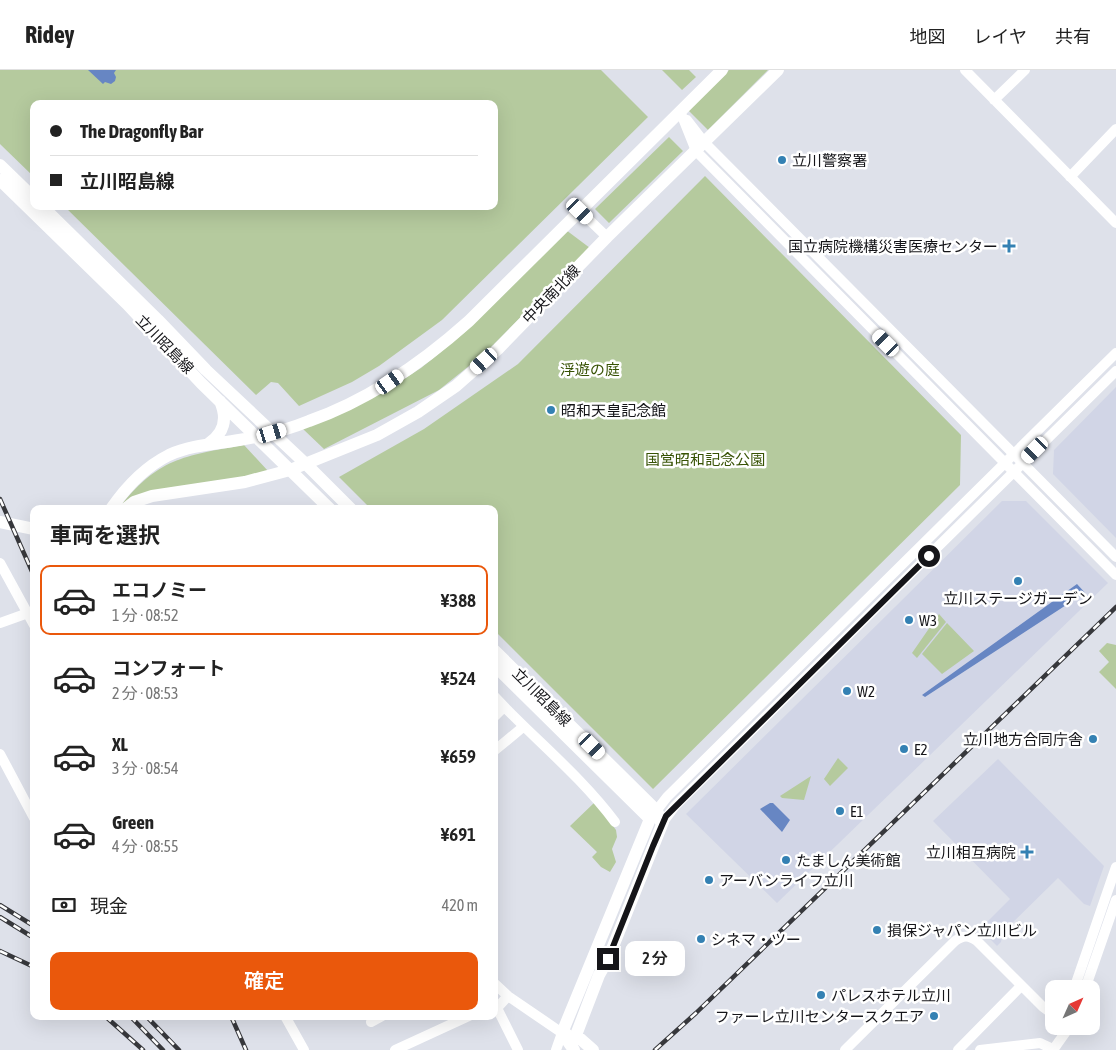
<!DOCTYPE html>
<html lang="ja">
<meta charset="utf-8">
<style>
body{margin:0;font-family:"Asap Condensed","Noto Sans JP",sans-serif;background:#f2f2f2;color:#222;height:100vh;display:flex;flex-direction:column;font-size:19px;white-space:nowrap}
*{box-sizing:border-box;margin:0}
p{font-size:16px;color:#767676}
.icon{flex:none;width:28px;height:28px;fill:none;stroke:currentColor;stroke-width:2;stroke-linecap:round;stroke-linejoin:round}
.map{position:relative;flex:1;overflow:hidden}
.side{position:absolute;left:30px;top:435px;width:468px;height:515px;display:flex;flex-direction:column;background:#fff;border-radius:10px;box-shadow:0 5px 20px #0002}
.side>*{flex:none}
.banner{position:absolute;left:30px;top:30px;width:468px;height:110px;border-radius:10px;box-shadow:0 5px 20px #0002;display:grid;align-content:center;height:110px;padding:0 20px;background:#fff}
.needle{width:32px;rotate:45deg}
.buttons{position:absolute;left:1045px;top:910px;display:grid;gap:10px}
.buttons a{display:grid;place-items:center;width:55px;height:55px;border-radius:10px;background:#fff;box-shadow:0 5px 20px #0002;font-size:25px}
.end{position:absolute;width:22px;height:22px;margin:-11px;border:6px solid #151519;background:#fff;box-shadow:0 0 0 2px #fff}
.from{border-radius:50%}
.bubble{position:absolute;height:35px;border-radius:10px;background:#fff;box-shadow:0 5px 20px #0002;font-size:16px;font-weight:600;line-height:35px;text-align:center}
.car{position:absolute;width:15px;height:30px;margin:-15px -8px;border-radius:6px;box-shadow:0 0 4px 1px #0007;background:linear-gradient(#fff 24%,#345 0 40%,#fff 0 76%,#345 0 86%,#fff 0)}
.banner b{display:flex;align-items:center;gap:18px;height:48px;font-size:19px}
.banner b+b{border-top:1px solid #e0e0e0}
.banner i{width:12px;height:12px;background:#222}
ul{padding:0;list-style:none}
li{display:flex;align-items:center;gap:15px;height:70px;margin:0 10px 8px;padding:0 10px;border:2px solid transparent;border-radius:10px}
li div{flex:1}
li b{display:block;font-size:19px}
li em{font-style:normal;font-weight:600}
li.current{border-color:#ea580c}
li>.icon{width:45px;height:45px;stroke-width:1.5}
h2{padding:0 20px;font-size:22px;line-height:60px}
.pay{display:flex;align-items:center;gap:12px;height:55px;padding:0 20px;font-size:19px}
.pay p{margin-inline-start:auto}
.action{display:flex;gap:10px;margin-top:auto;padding:10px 20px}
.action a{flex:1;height:58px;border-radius:10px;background:#ea580c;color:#fff;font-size:20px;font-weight:600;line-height:58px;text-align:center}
header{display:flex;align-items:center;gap:30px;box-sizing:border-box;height:70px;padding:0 25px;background:#fff;border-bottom:1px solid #e0e0e0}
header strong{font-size:24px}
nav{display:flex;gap:28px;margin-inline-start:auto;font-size:18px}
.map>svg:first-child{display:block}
</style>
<header>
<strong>Ridey</strong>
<nav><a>地図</a><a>レイヤ</a><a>共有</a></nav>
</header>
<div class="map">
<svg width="1116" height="980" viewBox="0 0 1116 980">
<rect width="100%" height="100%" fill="#dee1ea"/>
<!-- built -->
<path fill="#d1d5e6" d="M1116 317V468L1053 404 1054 380Z
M1002 431H1026L1108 513 777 833 686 744Z
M998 689 1104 796 1090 836 1084 834 1058 808 1003 862 1001 872 997 876 980 859 1010 829 933 751Z"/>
<!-- green -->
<path fill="#b5ca9e" d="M0 0H601L648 47 442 250 379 296 352 312 299 336 278 313 271 312 256 325 64 136H494V34H34V107L0 74Z
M662 0H689L696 7 682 20Z
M729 0H768L708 60 688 40Z
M669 67 683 81 609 153 595 139Z
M705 106 961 365 960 415 653 719 494 560V439H371L339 407 424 359 518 294Z
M566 160 590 178 484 284 439 320 324 379 303 359 387 320 421 298 465 262Z
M244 375 268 401 118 439C158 388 183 386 244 375Z
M939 544 946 552 917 588 912 583Z
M947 553 974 581 942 604 922 584Z
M1107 573 1116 575V619L1099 602 1109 592 1099 581Z
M838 688 848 698 830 716 824 709Z
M811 706 804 730 782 728 780 726Z
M595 732 616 760 617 767 612 779 616 792 610 802 601 797 592 787 597 782 570 756Z"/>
<!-- water -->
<path fill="#6786c3" d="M88 0H116L114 3 116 7 115 11 111 14 105 12 103 14Z
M1077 514 1088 526 1083 529 1080 526 925 627 922 625Z
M770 733H773L790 750 782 762 760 739Z"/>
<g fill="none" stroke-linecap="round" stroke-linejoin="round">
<!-- minor -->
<path stroke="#fff" stroke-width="10" d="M965 0 1116 153
M994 30 1025 0
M680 41 696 81 1116 505
M687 50 704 72 1116 487
M1070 107 1116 59
M580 141 607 167
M0 493 34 555
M0 553 28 543
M494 626C533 668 580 705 615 752
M494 647 504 637
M494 681 523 657
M0 684 34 748
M653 745 667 727 1116 283
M659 751 663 752 675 736 1116 301
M494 913 508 926 562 963 568 964
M1074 919 1116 797
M1085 919 1116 830
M508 926 497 938 518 980
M285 946 304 980
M371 952 382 946
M395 980 469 946
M556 980 562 963
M845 980 955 871C963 865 969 865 977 871L1043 937 1054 945
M958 980 1021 916
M980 980 1040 973 1053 979
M1053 980 1070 956"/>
<!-- major -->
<path stroke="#fff" stroke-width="12" d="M0 95 34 128
M0 110 127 234 201 313 330 439
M42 136 158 250 206 300 307 395 351 439
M208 374C224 364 228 349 220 331
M111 439C126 417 145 397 169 385 191 375 216 374 239 370 263 366 287 360 309 351 369 330 422 293 469 251L722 0
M125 439 134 432 152 426 245 412 290 400 377 365 418 342 456 316 498 279 607 167 778 0
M0 452 34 459
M494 580 656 740 663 752 608 889 599 905 576 965 593 980
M494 595 650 749 562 963 574 980"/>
<!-- rail casing -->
<g stroke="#37383c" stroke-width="4.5">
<path id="rail" d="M0 429 34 506
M0 835 34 856
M0 847 34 868
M0 881 34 897
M105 946 143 980
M130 946 163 980
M146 946 179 980
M231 946 246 980
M655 980 696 943 1116 537"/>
</g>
<!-- rail -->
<use href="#rail" stroke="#fff" stroke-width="2.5" stroke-dasharray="8" stroke-linecap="butt"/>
</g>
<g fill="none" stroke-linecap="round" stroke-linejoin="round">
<!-- route -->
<path stroke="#151519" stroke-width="6" d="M608 889 653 776 666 746 929 486"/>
</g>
<!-- markers -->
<g fill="#3481b3" stroke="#fff" stroke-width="2">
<circle cx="782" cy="90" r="5"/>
<path d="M1006.5 168.5h5v5h5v5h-5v5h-5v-5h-5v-5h5z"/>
<circle cx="551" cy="340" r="5"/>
<circle cx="1018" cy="511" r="5"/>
<circle cx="909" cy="550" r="5"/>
<circle cx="847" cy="621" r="5"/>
<circle cx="1093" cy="669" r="5"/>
<circle cx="904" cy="679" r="5"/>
<circle cx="840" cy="741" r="5"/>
<path d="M1024.5 774.5h5v5h5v5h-5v5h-5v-5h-5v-5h5z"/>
<circle cx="786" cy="790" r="5"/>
<circle cx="709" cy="810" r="5"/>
<circle cx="877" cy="860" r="5"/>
<circle cx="701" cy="869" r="5"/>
<circle cx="821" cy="925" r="5"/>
<circle cx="934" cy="946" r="5"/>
</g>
<g text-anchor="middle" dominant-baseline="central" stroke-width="5" stroke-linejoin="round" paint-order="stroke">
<!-- poi labels -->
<g font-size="15" fill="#151519" stroke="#fff" text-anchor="start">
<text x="792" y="90">立川警察署</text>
<text x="998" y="176" text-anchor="end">国立病院機構災害医療センター</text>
<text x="561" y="340">昭和天皇記念館</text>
<text x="1018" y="528" text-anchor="middle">立川ステージガーデン</text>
<text x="919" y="550">W3</text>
<text x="857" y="621">W2</text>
<text x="1083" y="669" text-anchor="end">立川地方合同庁舎</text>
<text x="914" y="679">E2</text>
<text x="850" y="741">E1</text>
<text x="1016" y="782" text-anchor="end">立川相互病院</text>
<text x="796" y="790">たましん美術館</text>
<text x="719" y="810">アーバンライフ立川</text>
<text x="887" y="860">損保ジャパン立川ビル</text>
<text x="711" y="869">シネマ・ツー</text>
<text x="831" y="925">パレスホテル立川</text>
<text x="924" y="946" text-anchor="end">ファーレ立川センタースクエア</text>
</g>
<!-- street labels -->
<g font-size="15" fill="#151519" stroke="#fff">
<text transform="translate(551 224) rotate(-46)">中央南北線</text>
<text transform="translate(165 274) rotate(46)">立川昭島線</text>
<text transform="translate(542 627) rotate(45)">立川昭島線</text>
</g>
<!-- park labels -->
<g font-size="15" fill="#385305" stroke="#fff">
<text x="590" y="299">浮遊の庭</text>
<text x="705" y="389">国営昭和記念公園</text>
</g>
</g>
</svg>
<div class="buttons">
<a><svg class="needle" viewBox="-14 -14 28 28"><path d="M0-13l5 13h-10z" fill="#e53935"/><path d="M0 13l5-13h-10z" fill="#767676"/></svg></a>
</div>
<i class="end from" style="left:929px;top:486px"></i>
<i class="end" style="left:608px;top:889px"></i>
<div class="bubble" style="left:625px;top:871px;width:60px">2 分</div>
<i class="car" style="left:580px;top:141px;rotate:134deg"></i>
<i class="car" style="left:886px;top:273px;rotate:315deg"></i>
<i class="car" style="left:484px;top:291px;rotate:228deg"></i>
<i class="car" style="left:390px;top:312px;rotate:55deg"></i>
<i class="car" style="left:272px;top:363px;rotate:73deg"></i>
<i class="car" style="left:1035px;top:380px;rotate:225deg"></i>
<i class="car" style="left:592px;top:676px;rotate:135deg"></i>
<div class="banner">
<b><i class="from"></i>The Dragonfly Bar</b>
<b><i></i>立川昭島線</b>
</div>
<section class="side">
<h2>車両を選択</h2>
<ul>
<li class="current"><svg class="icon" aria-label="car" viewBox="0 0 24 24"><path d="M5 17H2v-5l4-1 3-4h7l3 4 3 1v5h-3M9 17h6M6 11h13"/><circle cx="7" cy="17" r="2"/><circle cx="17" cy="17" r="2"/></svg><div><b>エコノミー</b><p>1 分 · 08:52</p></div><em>¥388</em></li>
<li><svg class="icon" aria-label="car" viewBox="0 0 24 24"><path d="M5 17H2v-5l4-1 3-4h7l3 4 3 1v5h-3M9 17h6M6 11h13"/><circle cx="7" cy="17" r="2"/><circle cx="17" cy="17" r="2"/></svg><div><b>コンフォート</b><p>2 分 · 08:53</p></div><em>¥524</em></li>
<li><svg class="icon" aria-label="car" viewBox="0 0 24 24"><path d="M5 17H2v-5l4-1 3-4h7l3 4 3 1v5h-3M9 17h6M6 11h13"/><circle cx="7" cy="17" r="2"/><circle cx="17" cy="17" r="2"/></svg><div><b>XL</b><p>3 分 · 08:54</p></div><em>¥659</em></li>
<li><svg class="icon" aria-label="car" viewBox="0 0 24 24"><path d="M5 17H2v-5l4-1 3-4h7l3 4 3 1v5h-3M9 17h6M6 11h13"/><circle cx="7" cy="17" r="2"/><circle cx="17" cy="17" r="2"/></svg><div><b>Green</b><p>4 分 · 08:55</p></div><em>¥691</em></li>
</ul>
<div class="pay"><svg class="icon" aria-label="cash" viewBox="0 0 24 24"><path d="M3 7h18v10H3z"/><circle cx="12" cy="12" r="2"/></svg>現金<p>420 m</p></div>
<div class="action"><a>確定</a></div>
</section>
</div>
